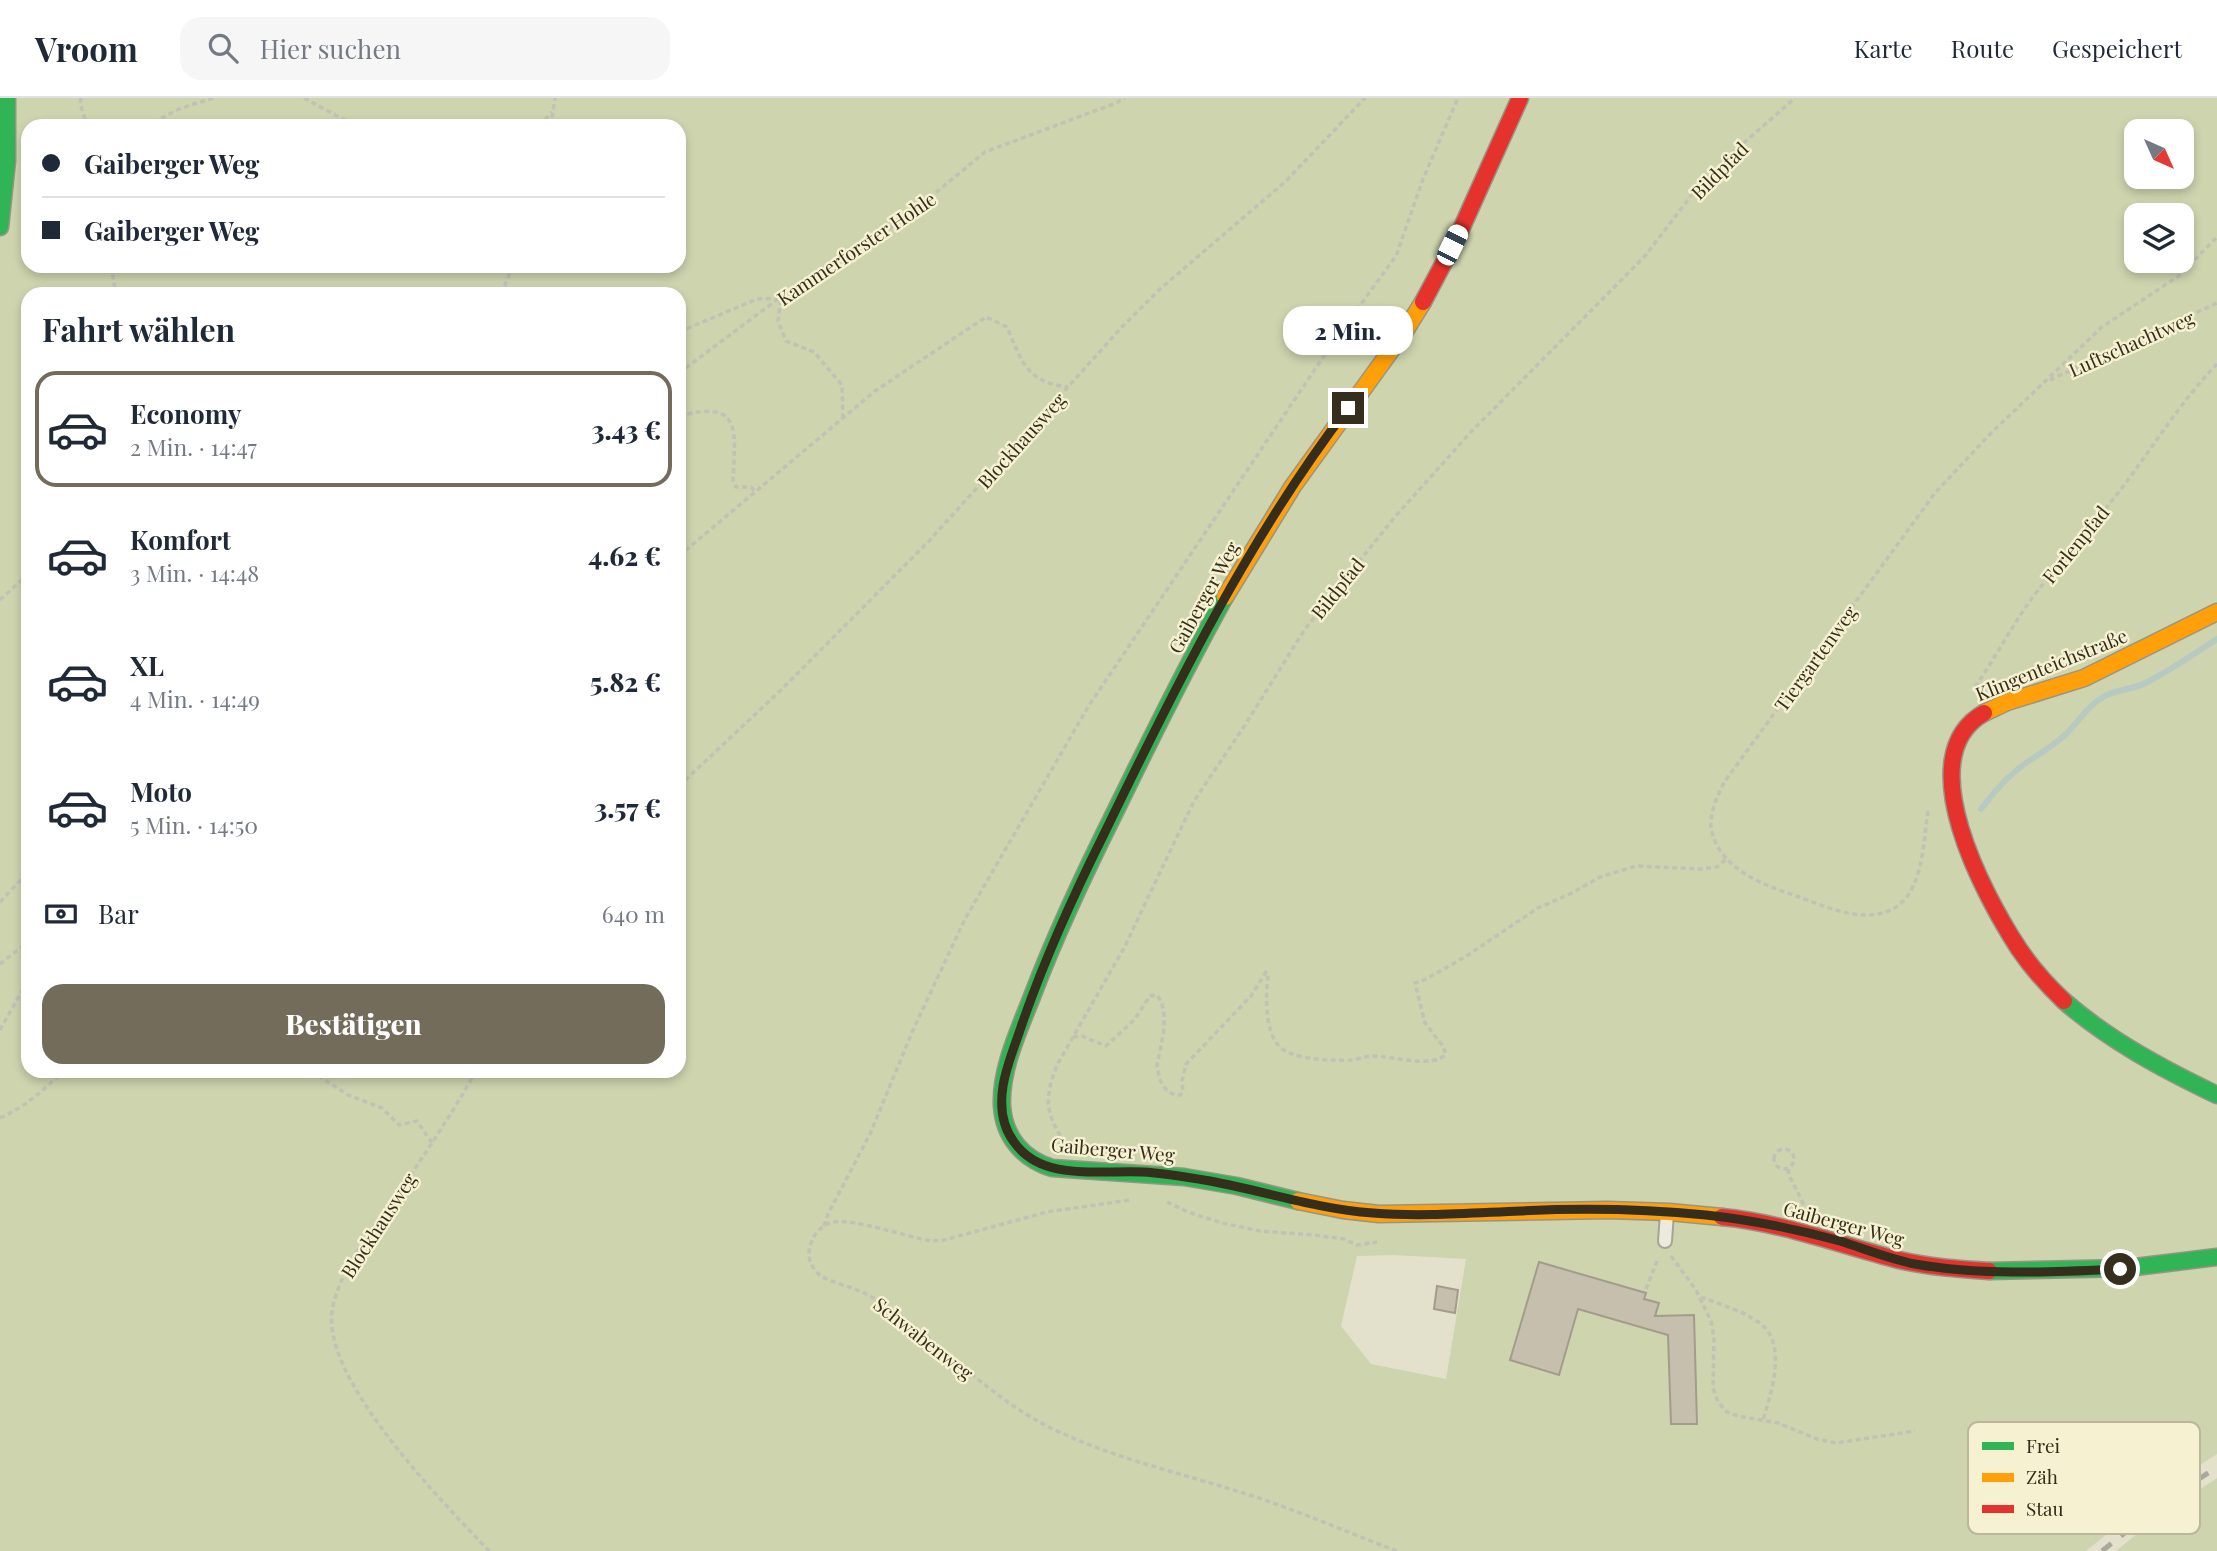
<!DOCTYPE html>
<html lang="de">
<meta charset="utf-8">
<style>
body{margin:0;font-family:"Playfair Display",serif;background:#f6f6f7;color:#1f2937;height:100vh;display:flex;flex-direction:column;font-size:26px;white-space:nowrap}
*{box-sizing:border-box;margin:0}
p{font-size:23px;color:#747a83}
.icon{flex:none;width:38px;height:38px;fill:none;stroke:currentColor;stroke-width:2;stroke-linecap:round;stroke-linejoin:round}
.map{position:relative;flex:1;overflow:hidden}
.drawer{position:absolute;left:21px;top:189px;width:665px;height:791px;display:flex;flex-direction:column;background:#fff;border-radius:21px;box-shadow:0 4px 10px #0003}
.drawer>*{flex:none}
.guide{position:absolute;left:21px;top:21px;width:665px;height:154px;border-radius:21px;box-shadow:0 4px 10px #0003;display:grid;align-content:center;height:154px;padding:0 21px;background:#fff}
.needle{width:46px;rotate:135deg}
.controls{position:absolute;left:2124px;top:21px;display:grid;gap:14px}
.controls a{display:grid;place-items:center;width:70px;height:70px;border-radius:14px;background:#fff;box-shadow:0 4px 10px #0003;font-size:35px}
.end{position:absolute;width:32px;height:32px;margin:-16px;border:9px solid #362e1d;background:#fff;box-shadow:0 0 0 4px #fff}
.from{border-radius:50%}
.bubble{position:absolute;height:49px;border-radius:21px;background:#fff;box-shadow:0 4px 10px #0003;font-size:23px;font-weight:800;line-height:49px;text-align:center}
.car{position:absolute;width:21px;height:42px;margin:-21px -10px;border-radius:9px;box-shadow:0 0 5px 2px #0007;background:linear-gradient(#fff 24%,#345 0 40%,#fff 0 76%,#345 0 86%,#fff 0)}
.guide b{display:flex;align-items:center;gap:24px;height:66px;font-size:26px}
.guide b+b{border-top:2px solid #e0e1e3}
.guide i{width:18px;height:18px;background:#1f2937}
ul{padding:0;list-style:none}
li{display:flex;align-items:center;gap:21px;height:116px;margin:0 14px 10px;padding:0 7px;border:4px solid transparent;border-radius:21px}
li div{flex:1}
li b{display:block;font-size:26px}
li em{font-style:normal;font-weight:800}
li.active{border-color:#736c5a}
li>.icon{width:63px;height:63px;stroke-width:1.5}
h2{padding:0 21px;font-size:32px;line-height:84px}
.pay{display:flex;align-items:center;gap:18px;height:77px;padding:0 21px;font-size:26px}
.pay p{margin-inline-start:auto}
.primary-button{display:flex;gap:14px;margin-top:auto;padding:14px 21px}
.primary-button a{flex:1;height:80px;border-radius:21px;background:#736c5a;color:#fff;font-size:28px;font-weight:800;line-height:80px;text-align:center}
header{display:flex;align-items:center;gap:42px;box-sizing:border-box;height:98px;padding:0 35px;background:#fff;border-bottom:2px solid #e0e1e3}
header strong{font-size:33px}
nav{display:flex;gap:38px;margin-inline-start:auto;font-size:24px}
.search{width:490px;height:63px;background:#f6f6f7;display:flex;align-items:center;gap:18px;box-sizing:border-box;padding:0 24px;border-radius:21px;color:#747a83;font-size:26px}
.map>svg:first-child{display:block}
</style>
<header>
<strong>Vroom</strong>
<div class="search"><svg class="icon" aria-label="search" viewBox="0 0 24 24"><circle cx="10" cy="10" r="6"/><path d="M15 15l6 6"/></svg>Hier suchen</div>
<nav><a>Karte</a><a>Route</a><a>Gespeichert</a></nav>
</header>
<div class="map">
<svg width="2217" height="1453" viewBox="0 0 2217 1453">
<rect width="100%" height="100%" fill="#e3e0cc"/>
<!-- green -->
<path fill="#cdd4ae" fill-rule="evenodd" d="M0 0H2217V1356L2164 1390 2086 1453H0ZM28 28H679V168H28ZM2137 33H2182V79H2137ZM2137 117H2182V163H2137ZM28 196H679V973H28ZM1394 1157 1466 1161 1446 1281 1371 1266 1341 1228 1357 1158Z
M2217 1380V1453H2116L2157 1420Z"/>
<g fill="none" stroke-linecap="round" stroke-linejoin="round">
<!-- stream -->
<path stroke="#b7cac1" stroke-width="6" d="M1981 711C1992 697 2003 683 2018 671 2033 659 2051 650 2065 637 2079 624 2087 608 2103 599 2116 591 2131 592 2143 586 2170 573 2192 557 2217 541"/>
</g>
<!-- building -->
<path fill="#c7bfad" stroke="#a39c8b" stroke-width="2" d="M1539 1164 1646 1195 1644 1201 1659 1205 1655 1218 1694 1217 1697 1326H1671L1668 1237 1578 1211 1559 1277 1510 1262Z
M1437 1188 1458 1192 1455 1215 1434 1211Z"/>
<g fill="none" stroke-linecap="round" stroke-linejoin="round">
<!-- lane casing -->
<g stroke="#a8a495" stroke-width="16">
<path id="lane" d="M1665 1143 1667 1115"/>
</g>
<!-- fast casing -->
<g stroke="#989485" stroke-width="19">
<path id="fast" d="M0 129 7 63V0
M1225 499C1186 569 1151 640 1116 712 1086 772 1057 833 1033 896 1020 930 1000 971 1002 1008 1004 1039 1023 1061 1052 1070L1184 1079 1237 1088 1298 1103
M2064 903C2110 943 2163 971 2217 997
M1989 1173 2127 1170 2217 1159"/>
</g>
<!-- slow casing -->
<g stroke="#989485" stroke-width="19">
<path id="slow" d="M1225 499 1293 388 1405 233 1423 204
M1984 615 2007 604 2084 580 2217 514
M1298 1103 1343 1112 1379 1116 1608 1112 1669 1114 1722 1119"/>
</g>
<!-- jam casing -->
<g stroke="#989485" stroke-width="19">
<path id="jam" d="M1423 204 1458 138 1520 0
M1984 615C1908 658 1985 799 2019 851 2032 870 2047 887 2064 903
M1722 1119C1784 1125 1840 1147 1899 1162 1929 1169 1959 1171 1989 1173"/>
</g>
<!-- path -->
<path stroke="#c3c1b4" stroke-width="3.5" stroke-dasharray="5 3.5" stroke-linecap="butt" d="M81 0 80 5 87 28
M304 0 356 28
M146 28 181 10 213 0
M539 28 552 14
M551 28 555 0
M111 168 116 196
M501 196 513 168
M679 234 757 201 781 200 778 223 786 243 814 254 842 287 843 321
M679 275 806 180 883 135 911 115 985 54 1116 5 1125 0
M2050 282 2217 205
M679 318C743 301 735 333 733 382L736 389H751L755 394
M679 458 875 293 986 219 1007 229C1022 264 1026 284 1068 289
M0 502 28 476
M1975 589C1996 559 2013 525 2036 495 2067 454 2103 417 2133 375 2160 338 2185 299 2217 266
M679 688 781 592 929 443 1122 229 1160 191 1285 84 1365 0
M1928 713C1924 740 1923 786 1901 805 1873 830 1829 810 1799 799 1774 790 1747 782 1728 762 1720 755 1712 740 1711 729 1710 713 1718 696 1725 683L1935 395 1992 334 2102 229 2180 177 2217 139
M0 804 28 774
M0 866 28 844
M0 932 28 882
M1073 939 1082 938 1106 948 1134 922 1150 898 1157 897C1171 915 1161 946 1157 967 1159 981 1163 997 1180 997L1183 994 1182 983 1186 966 1251 898 1266 874 1268 877C1266 897 1264 934 1280 949 1293 962 1334 963 1352 962 1359 961 1366 958 1373 958 1392 958 1433 971 1446 956L1442 947 1425 925 1415 885 1424 882 1465 859 1538 810 1570 796 1600 779 1636 768 1700 771 1717 769 1726 761
M311 973 348 997 382 1010 399 1027 417 1023 432 1045
M476 973C451 1018 422 1060 393 1103 370 1136 342 1168 333 1208 316 1277 444 1405 489 1453
M0 1020C30 1006 40 994 64 973
M1065 1045C1045 1015 1044 1001 1057 967L1124 850 1194 703 1245 627 1305 531 1394 420 1469 336 1645 158 1697 90 1731 56 1795 0
M1774 1061a10 10 0 1 1 20 0a10 10 0 1 1-20 0Z
M1788 1071 1789 1077 1804 1107
M1129 1102 1047 1114 944 1142 931 1143C908 1139 852 1120 833 1124 819 1127 809 1142 809 1156 809 1164 814 1173 821 1178 831 1184 844 1187 855 1191 872 1198 886 1207 901 1218 952 1256 995 1303 1053 1331 1113 1360 1180 1375 1243 1395 1295 1411 1346 1434 1397 1453
M1167 1104 1188 1114 1222 1125 1260 1133 1314 1137 1344 1141 1357 1147 1377 1144
M824 1128 828 1116 870 1036 913 932 965 821 1088 609 1334 243 1396 158 1423 81 1458 0
M1671 1158 1696 1192 1711 1223 1714 1241 1713 1290 1718 1304 1727 1314 1738 1318 1778 1325 1817 1341 1836 1345 1915 1333
M1646 1191 1657 1163
M1701 1199C1721 1207 1745 1213 1762 1227 1787 1247 1771 1296 1763 1322"/>
<!-- lane -->
<use href="#lane" stroke="#ece9dd" stroke-width="12"/>
<!-- fast -->
<use href="#fast" stroke="#30b455" stroke-width="16"/>
<!-- slow -->
<use href="#slow" stroke="#ff9f0a" stroke-width="16"/>
<!-- jam -->
<use href="#jam" stroke="#e5322d" stroke-width="16"/>
<!-- rail -->
<path stroke="#aaa89d" stroke-width="5" stroke-dasharray="12 12" stroke-linecap="butt" d="M2102 1453 2160 1407 2217 1369"/>
</g>
<g fill="none" stroke-linecap="round" stroke-linejoin="round">
<!-- route -->
<path stroke="#362e1d" stroke-width="9" d="M1348 310C1249 440 1176 587 1105 734 1073 798 1043 864 1020 932 1014 950 1006 969 1003 988 1000 1007 1002 1028 1014 1044 1042 1084 1100 1072 1142 1074 1164 1075 1187 1079 1210 1083 1264 1093 1317 1111 1373 1115 1421 1119 1471 1115 1520 1113 1581 1110 1645 1111 1706 1117 1752 1122 1796 1131 1840 1143 1865 1151 1890 1161 1915 1166 1982 1178 2053 1174 2120 1171"/>
</g>
<g text-anchor="middle" dominant-baseline="central" stroke-width="5" stroke-linejoin="round" paint-order="stroke">
<!-- street labels -->
<g font-size="19" fill="#362e1d" stroke="#f5f1d1">
<text transform="translate(1719 72) rotate(-45)">Bildpfad</text>
<text transform="translate(856 150) rotate(-34)">Kammerforster Hohle</text>
<text transform="translate(2131 245) rotate(-24)">Luftschachtweg</text>
<text transform="translate(1021 342) rotate(-48)">Blockhausweg</text>
<text transform="translate(2075 446) rotate(-51)">Forlenpfad</text>
<text transform="translate(1337 490) rotate(-51)">Bildpfad</text>
<text transform="translate(1203 499) rotate(-61)">Gaiberger Weg</text>
<text transform="translate(1815 560) rotate(-54)">Tiergartenweg</text>
<text transform="translate(2051 566) rotate(-22)">Klingenteichstraße</text>
<text transform="translate(1113 1051) rotate(5)">Gaiberger Weg</text>
<text transform="translate(1844 1125) rotate(15)">Gaiberger Weg</text>
<text transform="translate(378 1127) rotate(-57)">Blockhausweg</text>
<text transform="translate(924 1240) rotate(38)">Schwabenweg</text>
</g>
</g>
<!-- legend -->
<rect x="1968" y="1324" width="232" height="112" rx="10" fill="#f5f1d1" stroke="#bcb69b" stroke-width="2"/>
<rect x="1982" y="1344" width="32" height="8" fill="#30b455"/>
<rect x="1982" y="1375" width="32" height="9" fill="#ff9f0a"/>
<rect x="1982" y="1407" width="32" height="8" fill="#e5322d"/>
<g font-size="19" fill="#362e1d">
<text x="2026" y="1355">Frei</text>
<text x="2026" y="1386">Zäh</text>
<text x="2026" y="1418">Stau</text>
</g>
</svg>
<div class="controls">
<a><svg class="needle" viewBox="-14 -14 28 28"><path d="M0-13l5 13h-10z" fill="#e53935"/><path d="M0 13l5-13h-10z" fill="#747a83"/></svg></a>
<a><svg class="icon" aria-label="layers" viewBox="0 0 24 24"><path d="M12 4l9 5-9 5-9-5zM3 14l9 5 9-5"/></svg></a>
</div>
<i class="end from" style="left:2120px;top:1171px"></i>
<i class="end" style="left:1348px;top:310px"></i>
<div class="bubble" style="left:1283px;top:208px;width:130px">2 Min.</div>
<i class="car" style="left:1452px;top:147px;rotate:26deg"></i>
<div class="guide">
<b><i class="from"></i>Gaiberger Weg</b>
<b><i></i>Gaiberger Weg</b>
</div>
<section class="drawer">
<h2>Fahrt wählen</h2>
<ul>
<li class="active"><svg class="icon" aria-label="car" viewBox="0 0 24 24"><path d="M5 17H2v-5l4-1 3-4h7l3 4 3 1v5h-3M9 17h6M6 11h13"/><circle cx="7" cy="17" r="2"/><circle cx="17" cy="17" r="2"/></svg><div><b>Economy</b><p>2 Min. · 14:47</p></div><em>3.43 €</em></li>
<li><svg class="icon" aria-label="car" viewBox="0 0 24 24"><path d="M5 17H2v-5l4-1 3-4h7l3 4 3 1v5h-3M9 17h6M6 11h13"/><circle cx="7" cy="17" r="2"/><circle cx="17" cy="17" r="2"/></svg><div><b>Komfort</b><p>3 Min. · 14:48</p></div><em>4.62 €</em></li>
<li><svg class="icon" aria-label="car" viewBox="0 0 24 24"><path d="M5 17H2v-5l4-1 3-4h7l3 4 3 1v5h-3M9 17h6M6 11h13"/><circle cx="7" cy="17" r="2"/><circle cx="17" cy="17" r="2"/></svg><div><b>XL</b><p>4 Min. · 14:49</p></div><em>5.82 €</em></li>
<li><svg class="icon" aria-label="car" viewBox="0 0 24 24"><path d="M5 17H2v-5l4-1 3-4h7l3 4 3 1v5h-3M9 17h6M6 11h13"/><circle cx="7" cy="17" r="2"/><circle cx="17" cy="17" r="2"/></svg><div><b>Moto</b><p>5 Min. · 14:50</p></div><em>3.57 €</em></li>
</ul>
<div class="pay"><svg class="icon" aria-label="cash" viewBox="0 0 24 24"><path d="M3 7h18v10H3z"/><circle cx="12" cy="12" r="2"/></svg>Bar<p>640 m</p></div>
<div class="primary-button"><a>Bestätigen</a></div>
</section>
</div>
